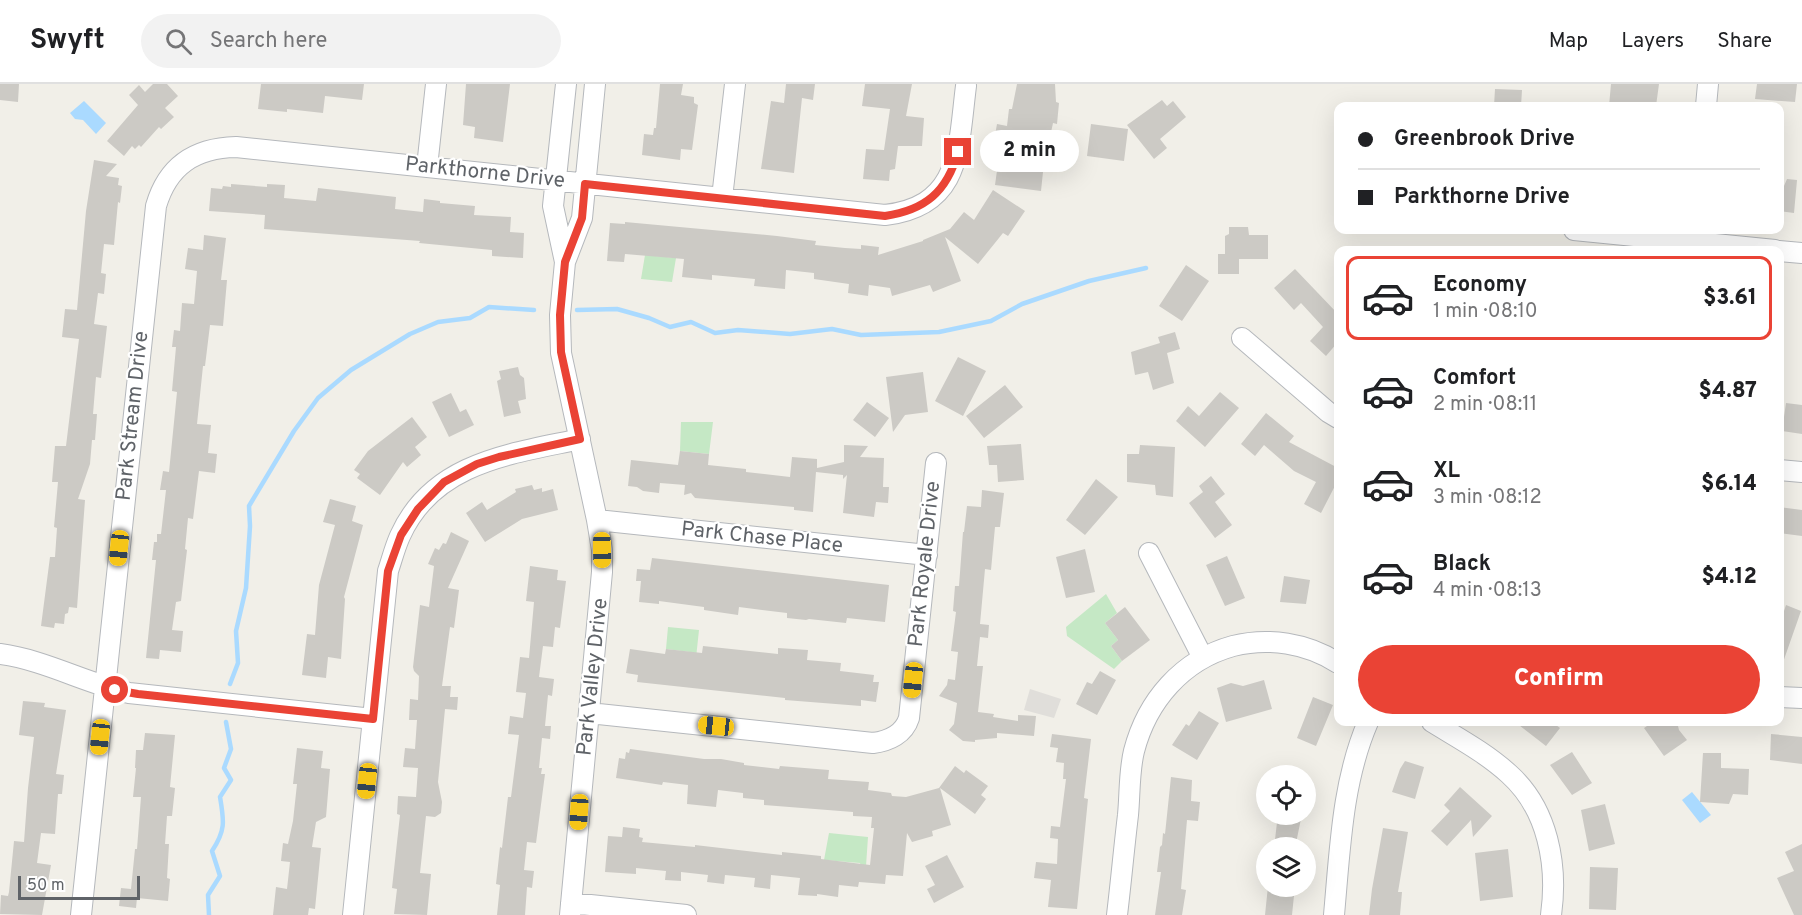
<!DOCTYPE html>
<meta charset="utf-8">
<style>
body{margin:0;font-family:Overpass,sans-serif;background:#f2f2f2;color:#202124;height:100vh;display:flex;flex-direction:column;font-size:22px;white-space:nowrap}
*{box-sizing:border-box;margin:0}
p{font-size:20px;color:#757577}
.icon{flex:none;width:33px;height:33px;fill:none;stroke:currentColor;stroke-width:2;stroke-linecap:round;stroke-linejoin:round}
.map{position:relative;flex:1;overflow:hidden}
.details{position:absolute;left:1334px;top:162px;width:450px;height:480px;display:flex;flex-direction:column;background:#fff;border-radius:12px;box-shadow:0 6px 24px #0002}
.details>*{flex:none}
.top-card{position:absolute;left:1334px;top:18px;width:450px;height:132px;border-radius:12px;box-shadow:0 6px 24px #0002;display:grid;align-content:center;height:132px;padding:0 24px;background:#fff}
.controls{position:absolute;left:1256px;top:681px;display:grid;gap:12px}
.controls a{display:grid;place-items:center;width:60px;height:60px;border-radius:50%;background:#fff;box-shadow:0 6px 24px #0002;font-size:30px}
.scale{position:absolute;left:18px;bottom:15px;width:122px;box-sizing:border-box;padding-left:6px;border:3px solid #5f6368;border-top:0;font-size:16px;line-height:21px;white-space:nowrap;color:#5f6368;-webkit-text-stroke:4px #fff;paint-order:stroke}
.end{position:absolute;width:27px;height:27px;margin:-14px;border:8px solid #ea4335;background:#fff;box-shadow:0 0 0 3px #fff}
.from{border-radius:50%}
.bubble{position:absolute;height:42px;border-radius:21px;background:#fff;box-shadow:0 6px 24px #0002;font-size:20px;font-weight:800;line-height:42px;text-align:center}
.car{position:absolute;width:18px;height:36px;margin:-18px -9px;border-radius:8px;box-shadow:0 0 4px 2px #0007;background:linear-gradient(#f5c518 24%,#345 0 40%,#f5c518 0 76%,#345 0 86%,#f5c518 0)}
.top-card b{display:flex;align-items:center;gap:21px;height:57px;font-size:22px}
.top-card b+b{border-top:2px solid #e0e0e0}
.top-card i{width:15px;height:15px;background:#202124}
ul{padding:10px 0 0;list-style:none}
li{display:flex;align-items:center;gap:18px;height:84px;margin:0 12px 9px;padding:0 12px;border:3px solid transparent;border-radius:12px}
li div{flex:1}
li b{display:block;font-size:22px}
li em{font-style:normal;font-weight:800}
li.current{border-color:#ea4335}
li>.icon{width:54px;height:54px;stroke-width:1.5}
.cta{display:flex;gap:12px;margin-top:auto;padding:12px 24px}
.cta a{flex:1;height:69px;border-radius:36px;background:#ea4335;color:#fff;font-size:24px;font-weight:800;line-height:69px;text-align:center}
header{display:flex;align-items:center;gap:36px;box-sizing:border-box;height:84px;padding:0 30px;background:#fff;border-bottom:2px solid #e0e0e0}
header strong{font-size:28px}
nav{display:flex;gap:33px;margin-inline-start:auto;font-size:21px}
.search{width:420px;height:54px;background:#f2f2f2;display:flex;align-items:center;gap:15px;box-sizing:border-box;padding:0 21px;border-radius:33px;color:#757577;font-size:22px}
.map>svg:first-child{display:block}
</style>
<header>
<strong>Swyft</strong>
<div class="search"><svg class="icon" aria-label="search" viewBox="0 0 24 24"><circle cx="10" cy="10" r="6"/><path d="M15 15l6 6"/></svg>Search here</div>
<nav><a>Map</a><a>Layers</a><a>Share</a></nav>
</header>
<div class="map">
<svg width="1802" height="831" viewBox="0 0 1802 831">
<rect width="100%" height="100%" fill="#f1efe8"/>
<!-- industrial -->
<path fill="#e0deda" d="M1030 605 1061 615 1054 634 1024 626Z"/>
<!-- green -->
<path fill="#c5e8c5" d="M645 171 676 174 672 198 641 195Z
M681 338H713L709 370 680 367Z
M1106 510 1117 529 1105 539 1118 556 1111 562 1122 577 1114 585 1067 552 1066 543Z
M668 543 699 546 696 574 690 568 666 565Z
M829 749 868 753 866 782H861L860 779 824 776Z"/>
<!-- water -->
<path fill="#aadaff" d="M84 17 106 39 96 50 83 36 75 35 70 29Z
M1692 708 1711 731 1700 739 1682 716Z"/>
<g fill="none" stroke-linecap="round" stroke-linejoin="round">
<!-- stream -->
<path stroke="#aadaff" stroke-width="4.5" d="M577 226 617 225 649 234 670 243 691 238 715 249 738 246 790 250 832 245 861 251 939 248 991 237 1022 220 1089 197 1146 184
M230 600 238 579 236 547 246 504 250 442 249 422 294 347 318 314 351 286 410 250 438 238 470 234 489 223 534 226
M209 831 208 811 220 792 212 767C226 746 224 737 220 713L231 696 224 684 231 665 226 638"/>
</g>
<!-- building -->
<path fill="#cccac5" d="M0 0H19L18 18 0 16Z
M153 0H167L178 12 165 24 174 33 161 45 159 43 141 63 139 61 135 65 132 62 124 72 107 57 138 21 129 11 139 1 145 8Z
M261 0H364L362 16 325 12 323 29 287 25V28L258 25Z
M466 0H510L503 58 474 54 475 43 463 41Z
M660 0H683L681 11 694 13V19L698 21 692 66 681 65 680 76 642 71 644 50 653 51 654 44H656Z
M786 0H815L813 16 802 14 794 89 761 85 771 17 784 19Z
M865 0H912L906 32 924 34 922 62H898L895 85 890 86 889 97 863 95 866 65 884 66 890 25 862 22Z
M1017 0H1055L1056 18 1059 19 1057 40 1053 39 1047 67 1036 87 1043 88 1041 107 995 101 1001 58 994 57 997 40 1007 42 1009 25H1012Z
M1611 0H1659L1656 22H1609Z
M1757 0H1797L1795 18 1755 15Z
M1495 5 1522 6 1521 22H1494Z
M1162 16 1167 22 1173 17 1186 33 1160 55 1167 64 1154 75 1127 41Z
M1091 40 1128 45 1124 77 1087 72Z
M94 76 117 80 106 92 119 94 118 101 122 102 120 119 118 118 114 161 104 160 101 189 106 190 104 210 98 209 94 240 107 242 101 294 96 293 93 330H97L95 356H92L90 380 78 415 85 416 77 524 69 523 68 529 65 530 64 540 55 539 54 544 41 542 50 473H55L57 444 54 443 58 398H52L55 362H66L79 255 62 253 65 225 77 226 86 127Z
M1787 95 1797 96 1794 129 1779 127V101L1784 102Z
M231 100 267 103V100L285 101 284 114 316 117 318 104 396 113 395 125 423 128 424 115 440 117V119L475 122 474 131 511 133 510 148 524 149 523 174 492 172V166L419 159 420 157 264 145 265 131 209 127 211 104 222 105 223 102 231 103Z
M993 106 1025 127 1008 152 1003 149 978 180 945 153 961 197 933 208 930 201 892 212 890 204 869 201 868 212 848 209 849 200 814 195V189L786 186 785 205 754 202 755 195 712 191V196L682 193 684 175 625 170 624 178 607 177 610 139 625 140V138L777 152 816 157 815 161 845 164 861 165V161L879 163 878 171 923 157V156L950 145 964 128 974 136Z
M1229 143H1248L1249 151H1268V175H1239V190H1218V170H1225V152L1229 150Z
M204 151 226 154 221 196H227L223 242 210 241 205 282H203L197 340 211 341 208 369 217 370 215 389 199 387 193 435 188 434 185 465 187 466 181 517 176 518 172 546 183 547 181 568 160 566 159 575 146 574 156 476H152L154 458H157V450H161L166 406H160L163 387 169 388 177 308 172 307 176 263H172L174 246 180 247 182 219 194 220 197 187 185 185 188 164 203 166Z
M1186 181 1209 197 1182 237 1159 222Z
M1295 185 1338 230V258L1326 272 1310 257 1323 243 1301 219 1294 226 1274 204Z
M1175 248 1180 265 1167 269 1174 299 1153 306 1148 288 1135 291 1131 268 1160 259 1158 253Z
M958 273 986 287 963 332 935 317Z
M518 283 520 291 524 294 526 315 518 317 521 329 504 333 497 297 501 295 499 287Z
M923 288 928 328 905 331 893 348 886 293Z
M1005 301 1023 323 984 354 966 332Z
M1220 308 1239 324 1205 363 1176 337 1188 322 1199 332Z
M451 309 460 328 466 325 474 341 449 353 432 318Z
M867 318 889 334 875 353 853 336Z
M1786 319 1802 321V350L1782 347Z
M1266 329 1294 352 1289 358 1338 384V396L1321 429 1304 420 1316 398 1294 387 1264 361 1255 372 1241 360Z
M412 333 427 353 415 363 421 371 407 383 403 378 380 411 357 394 360 390 354 386 368 367Z
M1021 360 1024 396 998 398 997 381H989L987 362Z
M844 361 868 362 860 373 884 374 883 403H889L888 419 876 418 874 433 843 429 847 391 843 395V391L816 388 813 428 794 426V423L695 414 691 409 684 411 685 401 660 399 659 409 643 407 637 403 628 402 631 376 678 381 680 367 709 370 708 381 746 385V388L790 393 792 373 817 375V384L844 378Z
M1140 361 1175 363 1173 413 1156 411 1155 401 1127 398V370H1139Z
M1211 392 1225 410 1215 418 1232 441 1215 454 1189 419 1203 408 1199 402Z
M1096 395 1118 413 1085 451 1066 436Z
M532 401 534 406 542 404V408L553 405 558 426 522 435 485 458 466 429 482 418 487 426 516 408 515 405Z
M982 406 1004 409 1000 443H995L991 486 985 485 980 540 989 541 988 554 980 553 977 582H983L978 628 994 630 993 633 1018 637V631L1036 632 1034 652 997 649V654L975 656V658L963 657 949 646 954 640 957 619 939 612 947 601 948 595 955 596 958 568 951 567 956 528 953 527 955 502H959L963 448H964L967 422 981 423Z
M330 415 356 422 352 437 363 441 344 513 345 515 341 575 328 573 326 594 302 591 307 550 315 551 319 501 335 441 323 438Z
M1779 423 1802 426V452L1779 449Z
M451 448 469 457 448 504 459 506 454 544 450 543 442 602H451L450 613H458L457 626 445 625 438 698 442 718 441 729 435 733 426 732 420 789 431 790 427 831 394 830 397 805 392 804 400 731 397 730 398 712 416 713 418 684 403 683 405 664 415 665 417 636H409L410 615 418 616 419 592 414 587 413 583 420 521 429 523 434 482 428 480 435 464 439 466 443 459 446 460Z
M1085 465 1095 508 1066 514 1056 473Z
M1227 472 1245 514 1225 522 1206 481Z
M652 474 889 501 885 538 847 534 846 539 809 535 806 536 787 534V529L739 523 738 531 704 526V523L659 517V520L639 518 641 497H636L637 485 650 486Z
M530 482 558 486 557 496 566 497 560 544 555 543 553 563 543 562 539 593 554 595 552 612 548 611 545 642H551L550 655 542 654 539 684H542L541 690H545L536 759 527 758 524 786 534 787 532 804 527 803 525 831H497L500 801 496 800 500 763 502 764 508 713H511L519 651 508 650 510 632 523 634 526 609 516 608 520 573 529 574 534 518 526 517Z
M1284 492 1310 496 1306 520 1280 518Z
M1786 521 1801 527 1781 584H1779V542Z
M1125 523 1150 556 1122 577 1111 562 1118 556 1105 539Z
M703 562 778 570V564L808 566 807 576 841 579 840 587 874 591 873 598H879L876 618 861 616V622L785 616V614L757 611 637 598 638 591 626 589 630 565 665 570 666 565 702 569Z
M1100 587 1116 596 1097 631 1076 620 1087 598 1092 600Z
M1264 596 1272 625 1226 638 1217 604 1231 599 1243 602Z
M1313 613 1333 621 1316 662 1297 654Z
M23 617 45 619 44 623 66 626 56 690 64 691 62 710H58L55 750 41 749 37 779 51 781 42 831 0 830 1 811 8 812 9 808 14 757 24 758 28 704 34 653 19 651Z
M1199 627 1219 639 1197 676 1172 661 1186 640 1189 642Z
M1515 638H1552L1560 644 1546 662Z
M1653 638H1677L1679 646 1687 656 1664 672 1644 644Z
M145 649 175 651 170 703 175 704 172 732H167L165 760H169L167 794 170 795 168 817 137 814 136 824 119 822 121 804 131 805 135 765H137L141 713H133L136 684H135L136 666H143Z
M1052 650 1091 655 1084 714 1088 715 1077 825 1048 823 1051 796 1034 794 1036 778 1057 780 1058 755 1050 754 1051 742 1060 743 1066 695H1063L1064 679 1056 678 1058 664 1050 663Z
M1771 650 1802 653V680L1770 676Z
M297 664 323 667 321 684 330 685 326 733 316 738 312 763 321 764 315 825 309 824 308 831H273L276 803 287 805 290 778 281 777 283 759 288 760 293 737 297 700H293Z
M630 665 704 675H721L744 679V681L779 685 780 682 829 686 828 695 869 698 868 706 891 709 892 712 906 713 939 704 955 682 964 689 966 686 988 702 981 711 986 715 975 730 940 704 951 741 932 747 933 752 912 758 907 749 903 792 886 791 885 800 859 798 858 803 839 801 838 813 817 810V812L798 811 800 794 771 791 770 805 754 803 755 794 725 791 724 800 707 798 708 791 681 788V797L665 796 666 787 636 784V790L605 788 608 752 622 753 623 743 640 745 639 753 643 754 642 758 695 763V761L782 771V768L821 772V775L870 781 874 744H871L872 733 853 732V728L764 721V716L743 714V709L718 706 716 723 687 720 688 701 663 698 662 701 616 694 619 674 625 675 626 668 629 669Z
M1572 668 1592 699 1572 711 1550 681Z
M1703 669H1721V684L1749 685 1748 711 1733 710 1729 720 1700 718Z
M1405 677 1424 683 1415 715 1392 708 1400 685Z
M1171 693 1192 696 1191 717 1200 718 1198 737 1187 736 1181 805 1186 806 1182 831H1155L1161 788H1157L1160 763 1162 761 1163 749 1165 750Z
M1460 703 1492 732 1473 753 1471 736 1447 762 1431 747 1450 727 1444 721Z
M1605 720 1615 760 1589 767 1581 726Z
M1278 730H1302L1295 764H1274Z
M1383 744 1408 748 1398 808H1402L1400 831H1369L1372 805Z
M1802 760V831H1794L1777 794 1794 787 1785 768Z
M1508 765 1513 813 1480 817 1475 769Z
M947 771 964 803 934 819 927 805 935 801 925 782Z
M1590 783 1618 784 1616 826 1589 825Z
M1268 802H1295L1292 831H1265Z"/>
<g fill="none" stroke-linecap="round" stroke-linejoin="round">
<!-- minor casing -->
<g stroke="#b5b8bc" stroke-width="22">
<path id="minor" d="M1706 22 1708 0
M427 83 436 0
M722 114 735 0
M1574 146 1775 166
M1779 167 1802 169
M565 178 553 122 566 0
M1242 254 1328 328 1338 334
M1779 386 1802 388
M597 436 927 471
M1149 469 1203 574
M0 570C45 576 85 599 129 609L373 635
M1779 613 1802 614
M589 629 873 659C889 657 904 650 909 634L936 379
M1432 638C1458 654 1486 669 1509 690 1548 725 1558 781 1551 831
M571 819 686 831
M81 831 156 122C168 81 195 64 236 63L885 131C962 122 958 64 966 2
M353 831 388 487C392 475 395 463 400 452 433 378 511 370 580 355
M570 831 602 488V466L597 436 561 269 560 231 565 178 582 134 595 0
M1117 831C1121 798 1124 764 1128 731 1130 710 1129 687 1134 667 1147 617 1182 576 1233 562 1268 553 1307 559 1338 579
M1334 831C1340 766 1342 698 1368 638"/>
</g>
<!-- minor -->
<use href="#minor" stroke="#fff" stroke-width="20"/>
</g>
<g fill="none" stroke-linecap="round" stroke-linejoin="round">
<!-- route -->
<path stroke="#ea4335" stroke-width="8" d="M115 606 138 610 373 635 388 487 401 451 418 425 444 398 477 380 499 373 580 355 561 268 560 231 565 178 582 134 585 100 885 132C925 126 947 108 958 68"/>
</g>
<g text-anchor="middle" dominant-baseline="central" stroke-width="4.5" stroke-linejoin="round" paint-order="stroke">
<!-- street labels -->
<g font-size="21" fill="#5f6368" stroke="#fff">
<text transform="translate(485 89) rotate(6)">Parkthorne Drive</text>
<text transform="translate(133 332) rotate(-84)">Park Stream Drive</text>
<text transform="translate(762 454) rotate(6)">Park Chase Place</text>
<text transform="translate(925 480) rotate(-84)">Park Royale Drive</text>
<text transform="translate(593 593) rotate(-84)">Park Valley Drive</text>
</g>
</g>
</svg>
<div class="controls">
<a><svg class="icon" aria-label="locate" viewBox="0 0 24 24"><circle cx="12" cy="12" r="6"/><path d="M12 2v4M12 18v4M2 12h4M18 12h4"/></svg></a>
<a><svg class="icon" aria-label="layers" viewBox="0 0 24 24"><path d="M12 4l9 5-9 5-9-5zM3 14l9 5 9-5"/></svg></a>
</div>
<div class="scale">50 m</div>
<i class="end from" style="left:115px;top:606px"></i>
<i class="end" style="left:958px;top:68px"></i>
<div class="bubble" style="left:980px;top:46px;width:99px">2 min</div>
<i class="car" style="left:119px;top:464px;rotate:186deg"></i>
<i class="car" style="left:602px;top:466px;rotate:179deg"></i>
<i class="car" style="left:913px;top:596px;rotate:186deg"></i>
<i class="car" style="left:716px;top:642px;rotate:276deg"></i>
<i class="car" style="left:100px;top:653px;rotate:186deg"></i>
<i class="car" style="left:367px;top:697px;rotate:186deg"></i>
<i class="car" style="left:579px;top:728px;rotate:184deg"></i>
<div class="top-card">
<b><i class="from"></i>Greenbrook Drive</b>
<b><i></i>Parkthorne Drive</b>
</div>
<section class="details">
<ul>
<li class="current"><svg class="icon" aria-label="car" viewBox="0 0 24 24"><path d="M5 17H2v-5l4-1 3-4h7l3 4 3 1v5h-3M9 17h6M6 11h13"/><circle cx="7" cy="17" r="2"/><circle cx="17" cy="17" r="2"/></svg><div><b>Economy</b><p>1 min · 08:10</p></div><em>$3.61</em></li>
<li><svg class="icon" aria-label="car" viewBox="0 0 24 24"><path d="M5 17H2v-5l4-1 3-4h7l3 4 3 1v5h-3M9 17h6M6 11h13"/><circle cx="7" cy="17" r="2"/><circle cx="17" cy="17" r="2"/></svg><div><b>Comfort</b><p>2 min · 08:11</p></div><em>$4.87</em></li>
<li><svg class="icon" aria-label="car" viewBox="0 0 24 24"><path d="M5 17H2v-5l4-1 3-4h7l3 4 3 1v5h-3M9 17h6M6 11h13"/><circle cx="7" cy="17" r="2"/><circle cx="17" cy="17" r="2"/></svg><div><b>XL</b><p>3 min · 08:12</p></div><em>$6.14</em></li>
<li><svg class="icon" aria-label="car" viewBox="0 0 24 24"><path d="M5 17H2v-5l4-1 3-4h7l3 4 3 1v5h-3M9 17h6M6 11h13"/><circle cx="7" cy="17" r="2"/><circle cx="17" cy="17" r="2"/></svg><div><b>Black</b><p>4 min · 08:13</p></div><em>$4.12</em></li>
</ul>
<div class="cta"><a>Confirm</a></div>
</section>
</div>
